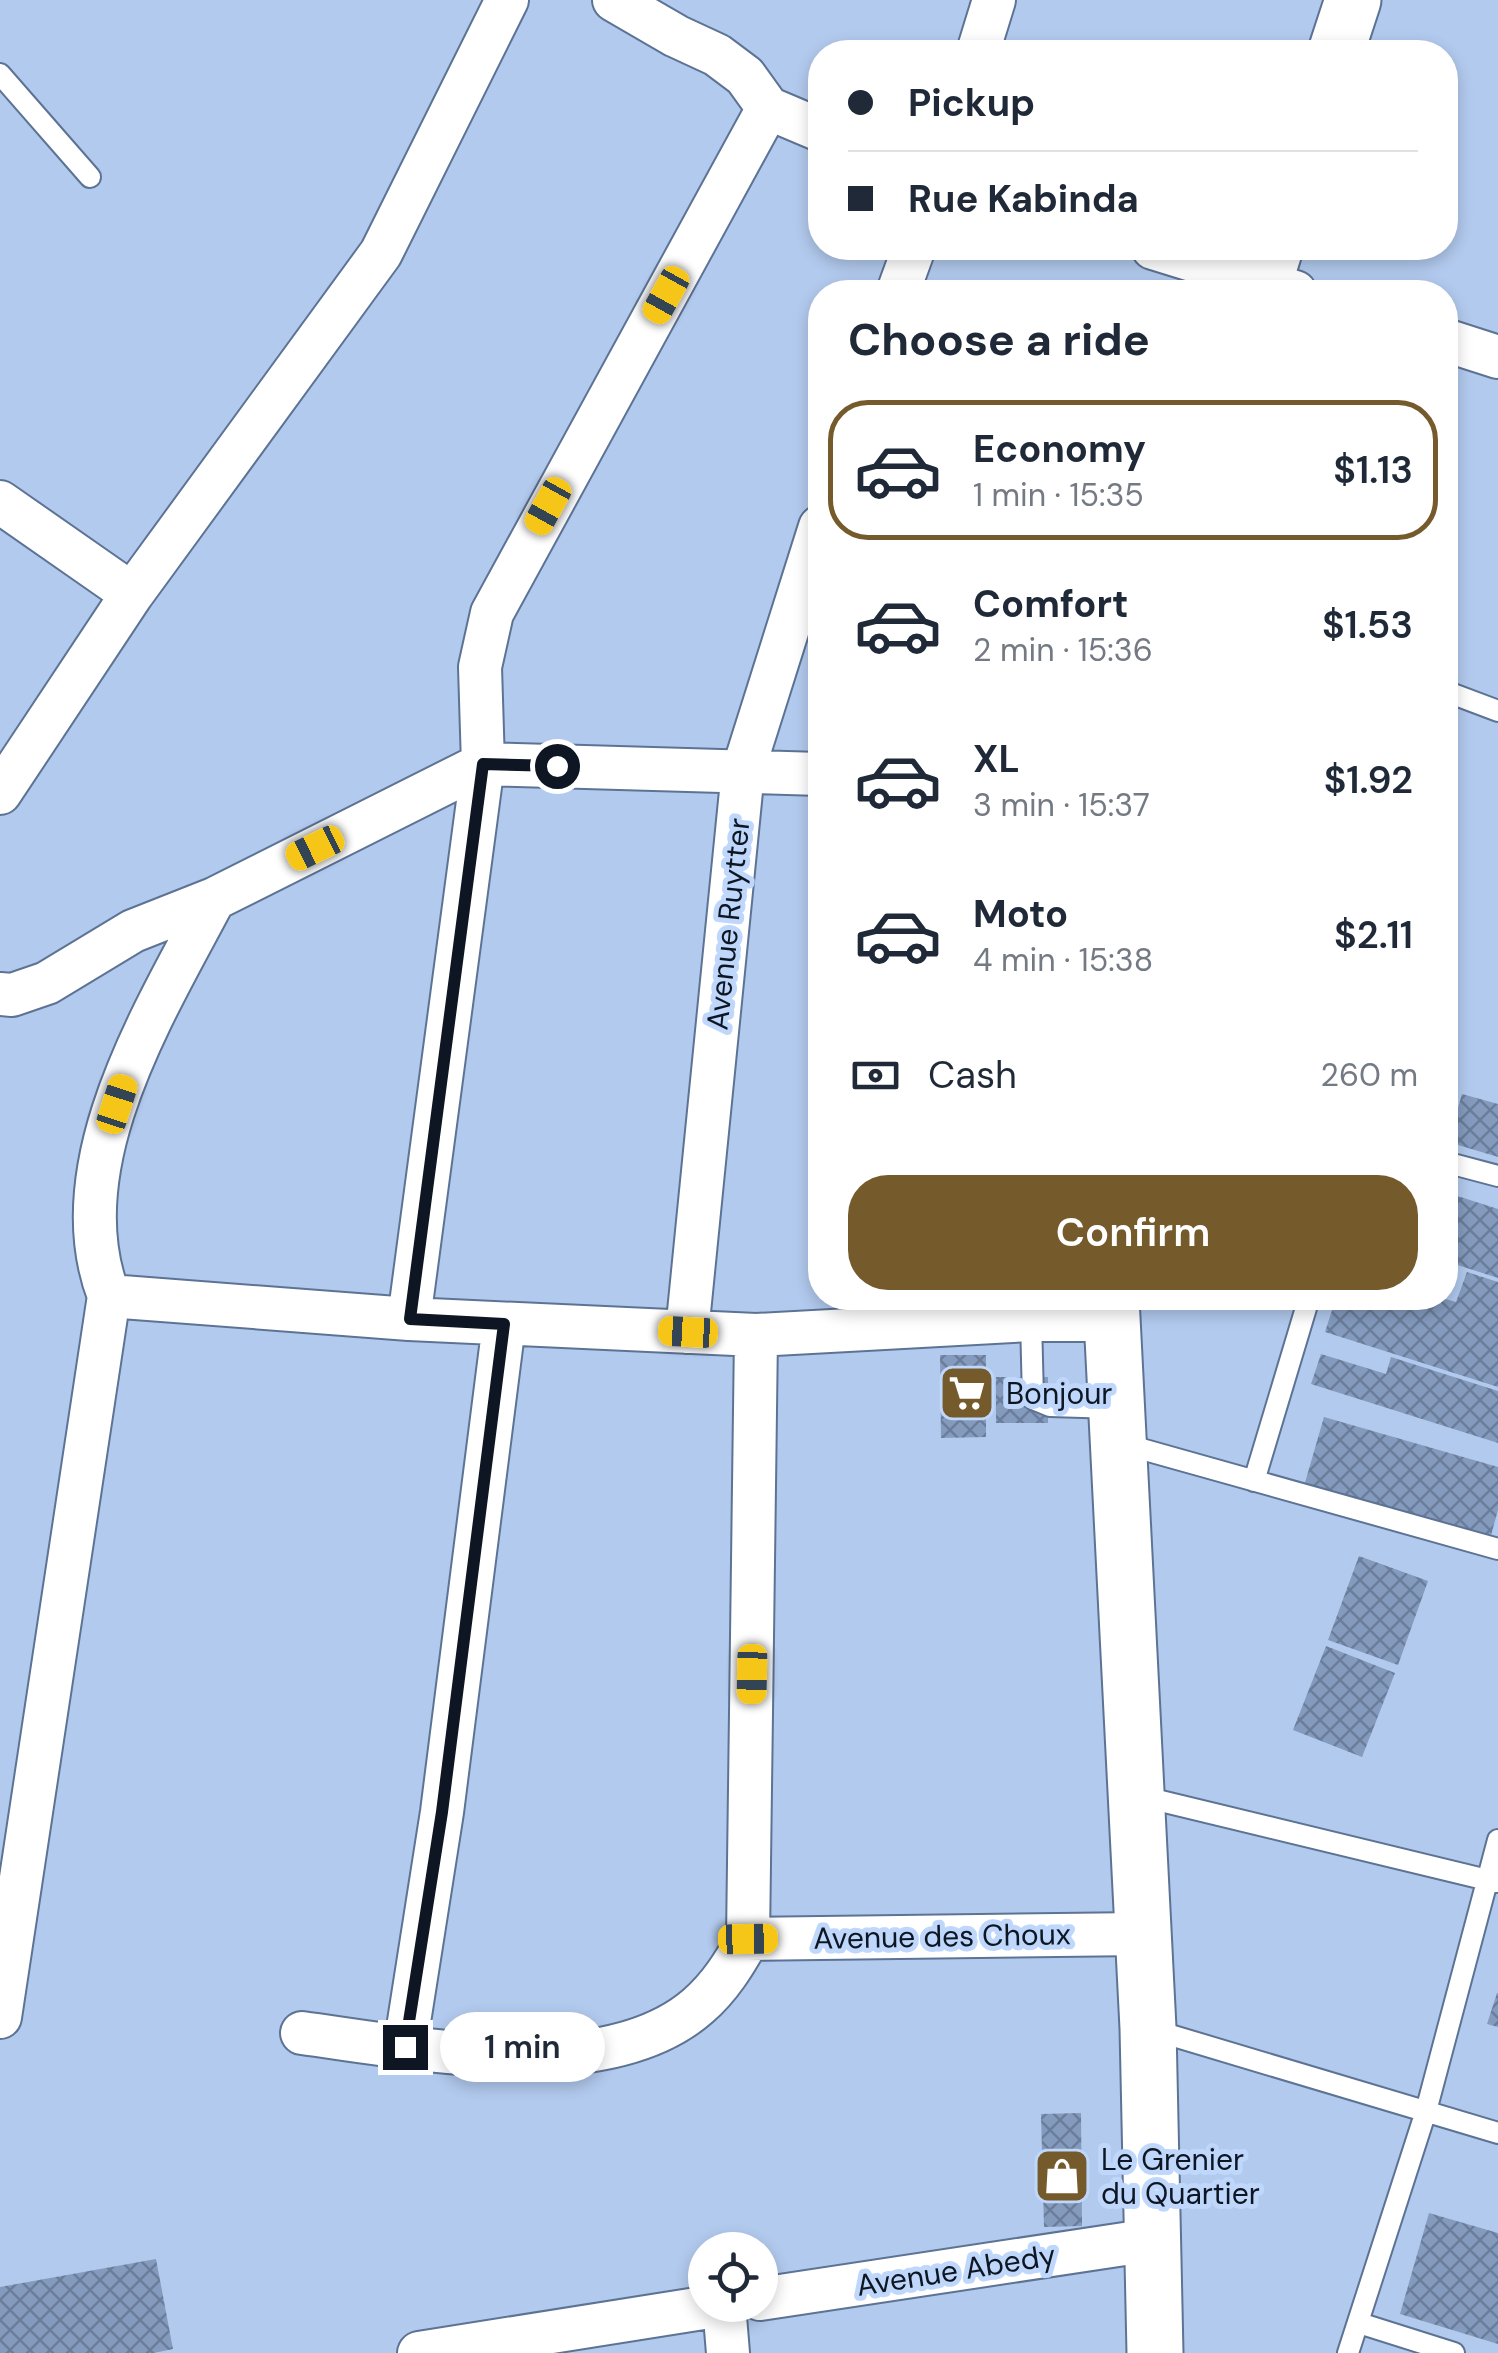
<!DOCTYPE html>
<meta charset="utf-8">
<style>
body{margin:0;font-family:"DM Sans",sans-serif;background:#f2f2f3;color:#1f2937;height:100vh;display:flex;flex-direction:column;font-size:38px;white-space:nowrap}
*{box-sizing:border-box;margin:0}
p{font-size:32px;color:#747a83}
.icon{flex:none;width:55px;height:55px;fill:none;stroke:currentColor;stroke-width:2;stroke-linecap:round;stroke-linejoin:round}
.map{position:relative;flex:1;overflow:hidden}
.side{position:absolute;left:808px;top:280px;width:650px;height:1030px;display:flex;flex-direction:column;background:#fff;border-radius:40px;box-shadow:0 5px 15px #0003}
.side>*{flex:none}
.hud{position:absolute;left:808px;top:40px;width:650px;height:220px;border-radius:40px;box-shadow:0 5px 15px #0003;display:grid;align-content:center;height:220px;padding:0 40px;background:#fff}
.tools{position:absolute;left:688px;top:2232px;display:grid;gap:20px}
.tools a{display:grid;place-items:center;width:90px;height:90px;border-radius:50%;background:#fff;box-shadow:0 5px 15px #0003;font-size:50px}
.end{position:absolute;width:45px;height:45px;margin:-22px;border:12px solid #0d1622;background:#fff;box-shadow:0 0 0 5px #fff}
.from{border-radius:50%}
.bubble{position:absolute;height:70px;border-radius:35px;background:#fff;box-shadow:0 5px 15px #0003;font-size:32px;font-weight:600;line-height:70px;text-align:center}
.car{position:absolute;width:30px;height:60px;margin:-30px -15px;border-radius:12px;box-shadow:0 0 8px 2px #0007;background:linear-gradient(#f5c518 24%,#345 0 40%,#f5c518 0 76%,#345 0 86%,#f5c518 0)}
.hud b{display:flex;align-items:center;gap:35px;height:95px;font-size:38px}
.hud b+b{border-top:2px solid #e0e1e3}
.hud i{width:25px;height:25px;background:#1f2937}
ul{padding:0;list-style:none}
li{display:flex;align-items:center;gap:30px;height:140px;margin:0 20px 15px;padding:0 20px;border:5px solid transparent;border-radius:40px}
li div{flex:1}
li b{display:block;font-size:38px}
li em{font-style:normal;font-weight:600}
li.current{border-color:#755a2c}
li>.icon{width:90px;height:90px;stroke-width:1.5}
h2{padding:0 40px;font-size:45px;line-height:120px}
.pay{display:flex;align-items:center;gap:25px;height:110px;padding:0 40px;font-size:38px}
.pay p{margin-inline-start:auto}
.action{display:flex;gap:20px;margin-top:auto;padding:20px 40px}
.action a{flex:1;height:115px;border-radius:40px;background:#755a2c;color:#fff;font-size:40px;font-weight:600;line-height:115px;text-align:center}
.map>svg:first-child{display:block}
</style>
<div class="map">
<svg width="1498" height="2353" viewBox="0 0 1498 2353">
<defs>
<pattern id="building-cross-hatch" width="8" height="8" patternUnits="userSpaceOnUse" patternTransform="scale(2.5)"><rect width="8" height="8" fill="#849bbe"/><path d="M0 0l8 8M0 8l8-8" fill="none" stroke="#6a7d9a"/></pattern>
</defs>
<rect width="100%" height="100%" fill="#b2caee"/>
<!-- building -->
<path fill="url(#building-cross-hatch)" d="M1462 1094 1498 1104V1157L1448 1142Z
M1445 1192 1498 1209V1278L1445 1261Z
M1467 1272 1498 1282V1387L1325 1332 1336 1298H1442L1456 1302Z
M1321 1354 1386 1374 1391 1357 1498 1391V1443L1311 1384Z
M940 1355H986V1437L941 1438Z
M996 1377H1048V1423H996Z
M1324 1417 1498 1467V1510L1490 1539 1304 1486Z
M1359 1556 1428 1581 1398 1665 1328 1640Z
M1326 1646 1395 1673 1362 1757 1293 1730Z
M1497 1993H1498V2027L1487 2024Z
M1081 2113 1082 2226 1044 2227 1041 2114Z
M1429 2213 1498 2233V2344L1400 2314Z
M156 2259 173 2349 154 2353H0V2287Z"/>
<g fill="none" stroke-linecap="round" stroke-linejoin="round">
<!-- service casing -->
<g stroke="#5d7394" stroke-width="24">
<path id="service" d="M0 74 90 177
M1445 691 1498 711
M1445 1162 1498 1176
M1031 1320 1033 1399 1050 1406 1115 1408
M1120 1443 1498 1549
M1254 1481 1309 1298
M1140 1796 1496 1882
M1150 2029 1498 2133
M1359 2323 1454 2353
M1348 2353 1426 2111 1498 1840"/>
</g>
<!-- minor casing -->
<g stroke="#5d7394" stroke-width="46">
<path id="minor" d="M614 0 676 36 717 55 745 76 768 108 820 130
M978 52 994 0
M1153 248 1295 292
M898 292 914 248
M1445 340 1498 357
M0 502 132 594
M0 793 132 594 381 253 507 0
M0 994 12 995 47 983 133 931 214 899 483 764 820 774
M109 1296 409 1319 756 1335 1031 1320H1112
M409 1319 483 764 480 667 492 613 768 108
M687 1332 743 771 820 527
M756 1335 748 1939 1141 1934
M0 2017 109 1296C58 1166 155 1011 214 899
M302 2033C413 2048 605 2087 698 2006 720 1987 734 1964 748 1939
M405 2047 442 1812 504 1324
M760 2299 1151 2240
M724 2305 728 2353
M419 2353 722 2305"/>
</g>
<!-- secondary casing -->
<g stroke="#5d7394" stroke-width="59">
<path id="secondary" d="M1336 52 1353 0
M1261 292 1275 248
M1111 1298 1148 2028 1155 2353"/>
</g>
<!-- service -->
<use href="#service" stroke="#fff" stroke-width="20"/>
<!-- minor -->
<use href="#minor" stroke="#fff" stroke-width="42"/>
<!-- secondary -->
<use href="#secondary" stroke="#fff" stroke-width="55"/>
</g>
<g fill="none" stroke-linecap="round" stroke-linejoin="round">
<!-- route -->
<path stroke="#0d1622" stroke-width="12" d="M405 2047 442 1812 504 1324 410 1319 483 764 557 766"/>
</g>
<!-- icons -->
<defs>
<g id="supermarket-square" transform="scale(2.875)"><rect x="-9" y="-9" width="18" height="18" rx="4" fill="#755a2c" stroke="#bfd7fb"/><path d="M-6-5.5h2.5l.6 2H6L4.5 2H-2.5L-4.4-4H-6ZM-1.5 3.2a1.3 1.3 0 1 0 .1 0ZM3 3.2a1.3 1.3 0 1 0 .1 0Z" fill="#fff"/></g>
<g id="shop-square" transform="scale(2.875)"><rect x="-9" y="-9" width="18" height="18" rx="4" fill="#755a2c" stroke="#bfd7fb"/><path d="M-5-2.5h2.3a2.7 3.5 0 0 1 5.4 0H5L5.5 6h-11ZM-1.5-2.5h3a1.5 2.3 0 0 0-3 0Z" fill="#fff"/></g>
</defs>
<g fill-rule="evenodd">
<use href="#supermarket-square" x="967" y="1393"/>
<use href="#shop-square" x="1062" y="2176"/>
</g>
<g text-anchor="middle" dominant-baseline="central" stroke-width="10" stroke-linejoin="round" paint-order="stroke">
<!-- street labels -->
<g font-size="30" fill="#0d1622" stroke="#bfd7fb">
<text transform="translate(728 924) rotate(-84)">Avenue Ruytter</text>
<text transform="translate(942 1936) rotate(-1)">Avenue des Choux</text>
<text transform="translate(956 2270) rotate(-9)">Avenue Abedy</text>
</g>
<!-- poi labels -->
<g font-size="30" fill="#0d1622" stroke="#bfd7fb" text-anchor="start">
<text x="1006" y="1393">Bonjour</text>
<text x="1101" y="2159">Le Grenier<tspan x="1101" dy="34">du Quartier</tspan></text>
</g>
</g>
</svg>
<div class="tools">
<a><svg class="icon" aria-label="locate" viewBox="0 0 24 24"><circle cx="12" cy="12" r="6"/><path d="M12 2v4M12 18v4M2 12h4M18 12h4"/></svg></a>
</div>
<i class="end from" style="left:557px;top:766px"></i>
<i class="end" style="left:405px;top:2047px"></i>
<div class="bubble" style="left:440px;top:2012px;width:165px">1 min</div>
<i class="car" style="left:666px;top:295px;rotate:209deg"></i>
<i class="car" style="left:548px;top:506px;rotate:209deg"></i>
<i class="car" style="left:315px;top:848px;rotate:244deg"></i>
<i class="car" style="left:117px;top:1104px;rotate:18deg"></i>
<i class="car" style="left:688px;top:1332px;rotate:273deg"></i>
<i class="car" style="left:752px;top:1674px;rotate:181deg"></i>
<i class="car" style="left:748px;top:1939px;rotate:89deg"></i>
<div class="hud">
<b><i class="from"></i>Pickup</b>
<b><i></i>Rue Kabinda</b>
</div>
<section class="side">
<h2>Choose a ride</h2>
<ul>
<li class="current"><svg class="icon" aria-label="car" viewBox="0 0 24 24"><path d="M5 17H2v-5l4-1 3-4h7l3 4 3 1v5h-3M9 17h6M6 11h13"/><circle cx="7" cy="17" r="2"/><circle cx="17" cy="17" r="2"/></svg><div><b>Economy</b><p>1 min · 15:35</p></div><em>$1.13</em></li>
<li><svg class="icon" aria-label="car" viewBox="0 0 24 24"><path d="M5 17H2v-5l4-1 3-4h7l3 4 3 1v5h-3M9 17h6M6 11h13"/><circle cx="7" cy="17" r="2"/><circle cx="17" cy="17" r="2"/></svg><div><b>Comfort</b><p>2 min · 15:36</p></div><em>$1.53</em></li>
<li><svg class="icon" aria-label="car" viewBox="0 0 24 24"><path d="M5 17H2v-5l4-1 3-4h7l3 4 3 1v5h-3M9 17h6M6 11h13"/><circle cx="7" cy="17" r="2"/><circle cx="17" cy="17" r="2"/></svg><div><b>XL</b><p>3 min · 15:37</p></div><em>$1.92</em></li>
<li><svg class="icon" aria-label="car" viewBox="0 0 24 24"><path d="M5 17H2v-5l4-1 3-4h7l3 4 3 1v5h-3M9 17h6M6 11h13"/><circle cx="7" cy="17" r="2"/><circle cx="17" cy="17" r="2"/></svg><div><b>Moto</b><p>4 min · 15:38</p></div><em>$2.11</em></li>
</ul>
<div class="pay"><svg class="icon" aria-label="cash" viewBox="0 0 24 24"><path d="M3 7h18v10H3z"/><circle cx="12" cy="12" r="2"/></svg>Cash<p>260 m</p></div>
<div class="action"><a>Confirm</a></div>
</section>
</div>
